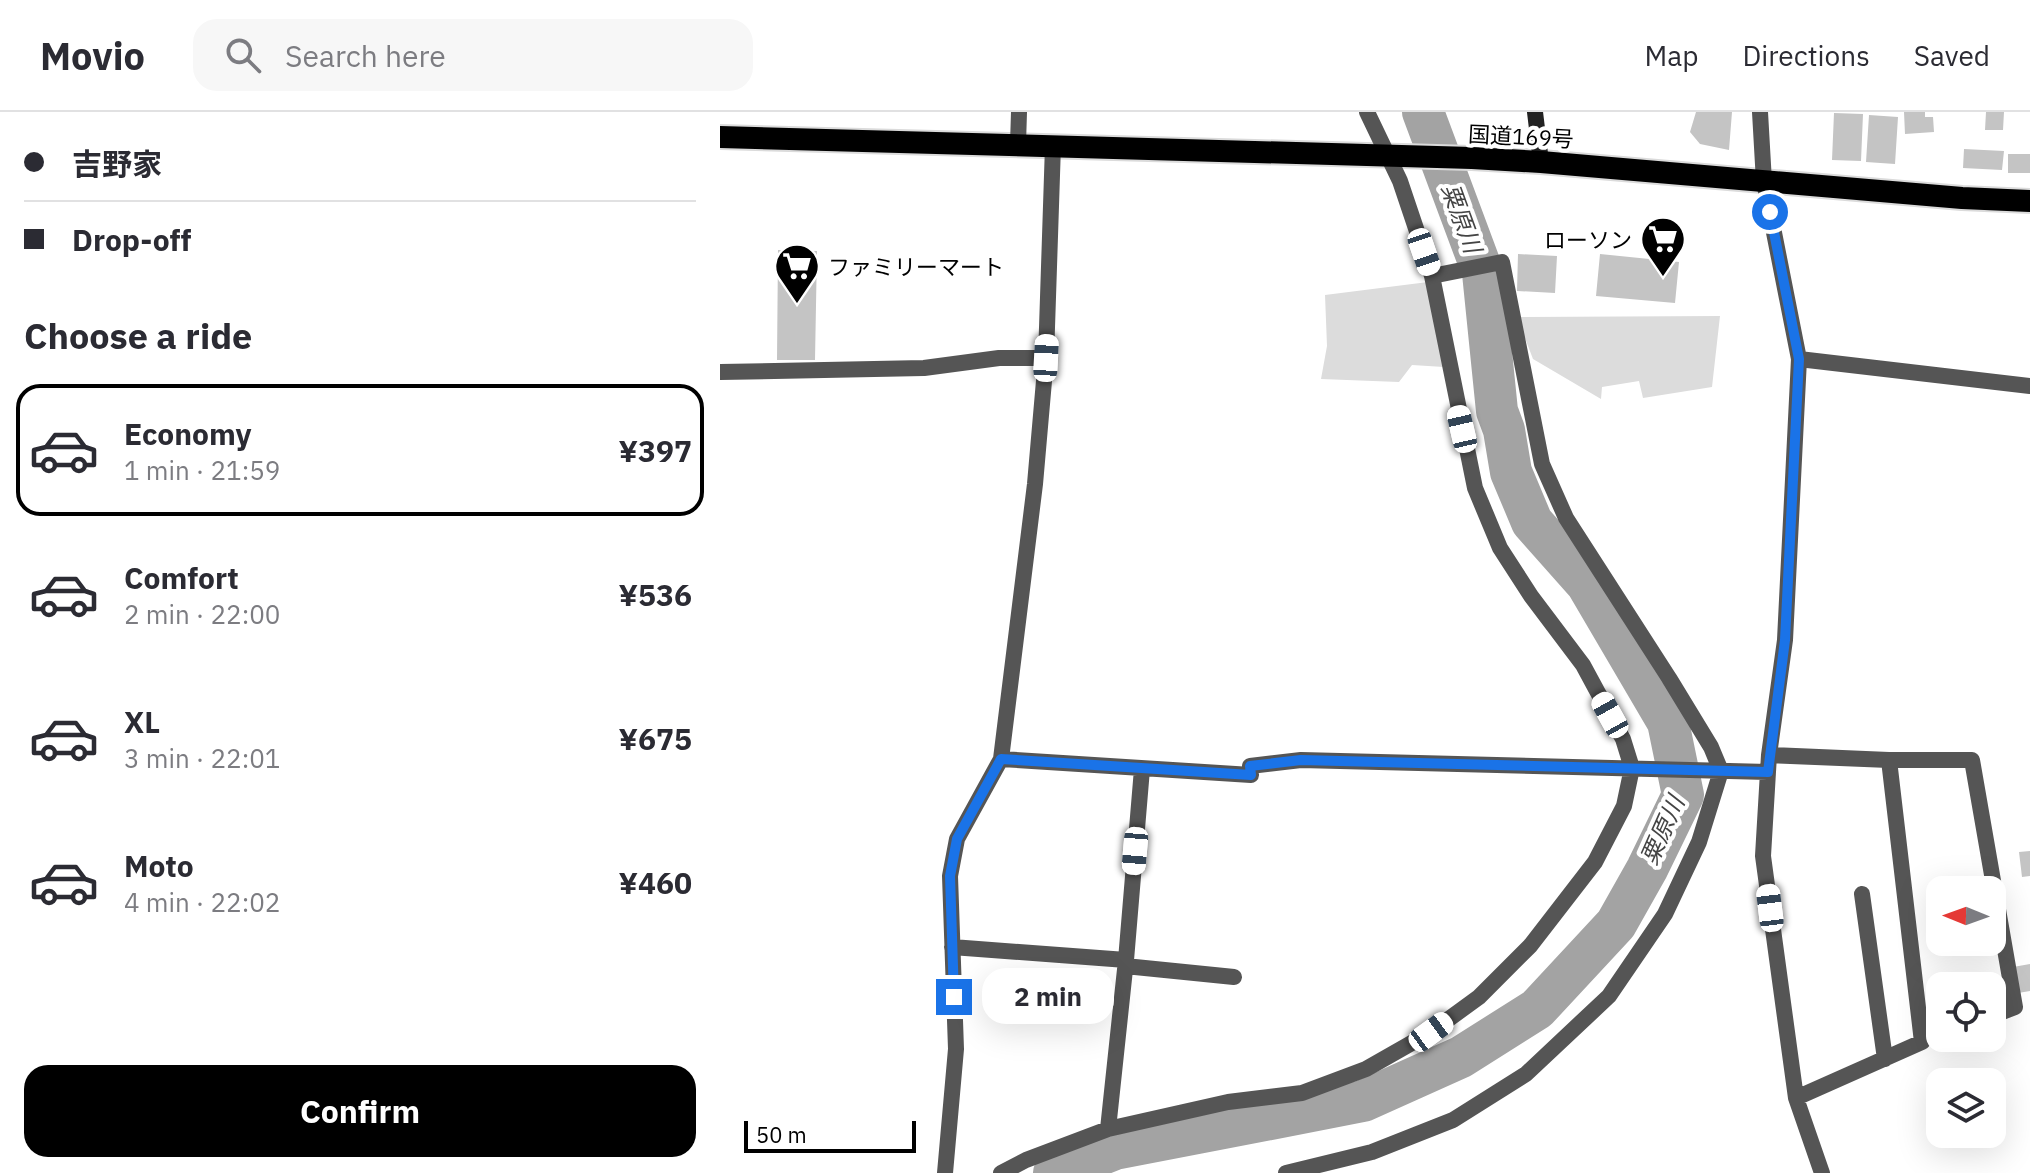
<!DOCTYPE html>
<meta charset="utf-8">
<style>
body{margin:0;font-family:"IBM Plex Sans","Noto Sans JP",sans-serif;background:#f7f7f7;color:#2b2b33;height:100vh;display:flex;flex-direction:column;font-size:30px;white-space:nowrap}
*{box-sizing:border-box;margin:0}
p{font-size:26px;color:#7c7c81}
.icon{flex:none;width:44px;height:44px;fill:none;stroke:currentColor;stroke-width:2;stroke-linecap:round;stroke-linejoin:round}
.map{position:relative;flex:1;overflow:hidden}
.panel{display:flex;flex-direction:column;background:#fff;width:720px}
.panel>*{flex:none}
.guide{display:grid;align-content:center;height:176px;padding:0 24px;background:#fff}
.needle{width:52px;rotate:271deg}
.controls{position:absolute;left:1206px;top:764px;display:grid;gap:16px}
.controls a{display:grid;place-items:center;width:80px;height:80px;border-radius:16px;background:#fff;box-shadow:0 8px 32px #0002;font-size:40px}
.scale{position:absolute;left:24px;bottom:20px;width:172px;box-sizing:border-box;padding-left:8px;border:4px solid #000;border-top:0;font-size:22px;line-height:28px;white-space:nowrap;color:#000;-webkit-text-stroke:6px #fff;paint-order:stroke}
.end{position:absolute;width:36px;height:36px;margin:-18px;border:10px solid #1a73e8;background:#fff;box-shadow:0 0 0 4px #fff}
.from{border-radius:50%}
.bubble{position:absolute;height:56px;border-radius:24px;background:#fff;box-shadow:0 8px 32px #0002;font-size:26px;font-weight:800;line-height:56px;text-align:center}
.car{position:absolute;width:24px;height:48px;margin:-24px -12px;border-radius:10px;box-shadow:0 0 6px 2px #0007;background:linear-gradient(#fff 24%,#345 0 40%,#fff 0 76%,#345 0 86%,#fff 0)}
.guide b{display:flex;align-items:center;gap:28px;height:76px;font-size:30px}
.guide b+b{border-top:2px solid #e1e1e2}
.guide i{width:20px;height:20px;background:#2b2b33}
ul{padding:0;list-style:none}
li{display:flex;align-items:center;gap:24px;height:132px;margin:0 16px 12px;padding:0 8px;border:4px solid transparent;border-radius:24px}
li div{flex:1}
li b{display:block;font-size:30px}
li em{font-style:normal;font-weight:800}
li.selected{border-color:#000}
li>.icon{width:72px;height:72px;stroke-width:1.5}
h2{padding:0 24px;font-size:36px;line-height:96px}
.cta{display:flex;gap:16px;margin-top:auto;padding:16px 24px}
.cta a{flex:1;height:92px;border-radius:24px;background:#000;color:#fff;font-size:32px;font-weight:800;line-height:92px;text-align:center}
header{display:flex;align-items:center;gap:48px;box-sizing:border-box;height:112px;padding:0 40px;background:#fff;border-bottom:2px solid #e1e1e2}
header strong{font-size:38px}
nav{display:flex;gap:44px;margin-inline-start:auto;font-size:28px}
.search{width:560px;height:72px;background:#f7f7f7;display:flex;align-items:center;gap:20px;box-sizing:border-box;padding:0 28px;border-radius:24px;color:#7c7c81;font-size:30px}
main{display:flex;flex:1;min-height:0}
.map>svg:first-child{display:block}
</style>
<header>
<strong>Movio</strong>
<div class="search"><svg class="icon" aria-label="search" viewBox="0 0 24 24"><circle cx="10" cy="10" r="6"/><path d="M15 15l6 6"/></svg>Search here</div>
<nav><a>Map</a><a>Directions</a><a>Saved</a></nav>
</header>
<main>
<section class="panel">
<div class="guide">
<b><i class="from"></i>吉野家</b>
<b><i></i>Drop-off</b>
</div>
<h2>Choose a ride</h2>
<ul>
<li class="selected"><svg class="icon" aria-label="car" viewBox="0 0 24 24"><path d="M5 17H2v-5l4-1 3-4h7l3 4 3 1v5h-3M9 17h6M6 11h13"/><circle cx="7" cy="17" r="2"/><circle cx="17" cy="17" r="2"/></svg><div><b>Economy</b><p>1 min · 21:59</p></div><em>¥397</em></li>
<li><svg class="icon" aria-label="car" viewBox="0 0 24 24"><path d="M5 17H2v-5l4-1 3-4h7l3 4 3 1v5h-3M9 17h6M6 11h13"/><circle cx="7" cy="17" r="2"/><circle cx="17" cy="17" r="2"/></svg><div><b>Comfort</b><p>2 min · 22:00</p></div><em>¥536</em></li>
<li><svg class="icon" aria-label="car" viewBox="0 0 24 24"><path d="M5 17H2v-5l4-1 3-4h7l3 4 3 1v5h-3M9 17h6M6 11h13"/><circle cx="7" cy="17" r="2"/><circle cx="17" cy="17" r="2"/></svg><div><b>XL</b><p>3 min · 22:01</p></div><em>¥675</em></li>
<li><svg class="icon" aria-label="car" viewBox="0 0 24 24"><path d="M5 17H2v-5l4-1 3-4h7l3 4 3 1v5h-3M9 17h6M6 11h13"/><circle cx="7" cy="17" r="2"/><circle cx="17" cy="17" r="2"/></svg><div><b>Moto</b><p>4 min · 22:02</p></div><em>¥460</em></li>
</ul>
<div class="cta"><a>Confirm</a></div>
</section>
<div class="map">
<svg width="1310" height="1061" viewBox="0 0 1310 1061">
<rect width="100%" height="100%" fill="#fff"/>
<!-- green -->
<path fill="#dcdcdc" d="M708 170 724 255 692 253 679 270 601 267 607 234 605 183Z
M1000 204 992 275 923 286 919 269 882 275 881 287 813 247 797 205Z"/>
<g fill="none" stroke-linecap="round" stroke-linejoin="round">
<!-- river -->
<path stroke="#a3a3a3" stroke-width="42" d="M334 1061 395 1037 643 989 741 945 817 897 896 812 927 757 963 683 948 610 867 472 812 410 791 360 784 318 777 299 763 161 703 0"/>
</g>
<!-- building -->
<path fill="#c4c4c4" d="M976 0H1012L1009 38 980 32 970 20Z
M1184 0H1205V5H1213L1214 20 1185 22Z
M1266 0H1284L1283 18H1265Z
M1114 1 1143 2 1141 49 1112 48Z
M1149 3 1178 5 1175 52 1146 50Z
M1244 37 1284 39 1282 58 1243 56Z
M1288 42H1310V61H1288Z
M58 138 97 139 95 248H57Z
M798 142 837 144 835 181 797 179Z
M880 142 959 150 955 191 876 184Z
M1310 739V764L1302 765 1299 740Z
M1310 852V879L1298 881 1293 855Z"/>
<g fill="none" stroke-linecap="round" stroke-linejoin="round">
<!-- trunk casing -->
<g stroke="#dbdbdb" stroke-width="26">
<path id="trunk" d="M0 25 752 46 821 50 1242 86 1310 89"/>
</g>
<!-- minor -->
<path stroke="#555" stroke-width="16" d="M1040 0 1044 70 1079 247 1065 528 1049 643 1043 744 1076 986 1102 1061
M298 32 299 0
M1079 247 1310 274
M0 260 204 256 279 246H326
M1049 643 1169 648H1252L1295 895 1272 904
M281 647 531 663 530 654 581 648 1048 660
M1142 782 1165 947
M232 835 406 848
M405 854 514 865
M1076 986 1202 930 1169 648
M388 1017 406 848 422 657
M225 1061 236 937 230 764 237 727 281 647 315 372 326 246 333 33
M281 1061 306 1048 388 1017 508 990 582 981 646 957 711 920 759 885 810 834 875 750 904 694 912 656 903 627 863 553 811 484 780 436 755 376 712 164 680 69 647 0
M566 1061 652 1040 733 1008 806 962 889 884 945 802 979 730 1001 659 991 635 949 566 846 406 822 352 782 150 712 164"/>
<!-- secondary -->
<path stroke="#222" stroke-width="16" d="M815 0 821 50"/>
<!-- trunk -->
<use href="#trunk" stroke="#000" stroke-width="22"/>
</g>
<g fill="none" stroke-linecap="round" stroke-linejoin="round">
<!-- route -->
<path stroke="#1a73e8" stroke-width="10" d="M234 885 230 764 237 727 281 647 531 663 530 654 581 648 1048 660 1065 528 1079 247 1050 100"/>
</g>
<!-- icons -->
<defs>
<g id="supermarket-pin" transform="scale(2.3)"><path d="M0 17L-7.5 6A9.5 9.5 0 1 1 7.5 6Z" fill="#000" stroke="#fff"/><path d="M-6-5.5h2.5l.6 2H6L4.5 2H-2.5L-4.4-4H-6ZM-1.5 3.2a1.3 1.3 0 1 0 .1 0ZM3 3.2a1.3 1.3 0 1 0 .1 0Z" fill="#fff"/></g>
</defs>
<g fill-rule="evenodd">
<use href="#supermarket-pin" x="943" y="127"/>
<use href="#supermarket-pin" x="77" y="154"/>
</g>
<g text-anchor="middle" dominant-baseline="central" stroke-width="8" stroke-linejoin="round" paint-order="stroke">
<!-- street labels -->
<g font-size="22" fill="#000" stroke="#fff">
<text transform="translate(801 24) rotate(3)">国道169号</text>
</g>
<!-- poi labels -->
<g font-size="22" fill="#000" stroke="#fff" text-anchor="end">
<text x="912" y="127">ローソン</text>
<text x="108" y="154" text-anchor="start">ファミリーマート</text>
</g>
<!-- water labels -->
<g font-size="24" font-style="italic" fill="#444" stroke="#fff">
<text transform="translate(742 106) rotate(70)">粟原川</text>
<text transform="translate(942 718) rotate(-66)">粟原川</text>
</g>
</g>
</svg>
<div class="controls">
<a><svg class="needle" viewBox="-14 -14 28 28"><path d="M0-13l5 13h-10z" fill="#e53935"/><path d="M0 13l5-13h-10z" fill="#7c7c81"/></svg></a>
<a><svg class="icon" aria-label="locate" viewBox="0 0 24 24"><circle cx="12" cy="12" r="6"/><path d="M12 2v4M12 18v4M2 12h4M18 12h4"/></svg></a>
<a><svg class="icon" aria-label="layers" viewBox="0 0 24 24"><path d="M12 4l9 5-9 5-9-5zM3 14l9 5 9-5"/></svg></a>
</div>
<div class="scale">50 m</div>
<i class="end from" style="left:1050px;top:100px"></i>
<i class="end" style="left:234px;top:885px"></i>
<div class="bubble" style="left:262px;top:856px;width:132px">2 min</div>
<i class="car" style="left:704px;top:140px;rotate:161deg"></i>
<i class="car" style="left:326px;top:246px;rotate:3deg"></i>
<i class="car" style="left:742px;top:317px;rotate:347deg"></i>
<i class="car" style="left:890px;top:603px;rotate:331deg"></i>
<i class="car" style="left:415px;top:739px;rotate:185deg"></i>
<i class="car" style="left:1050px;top:796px;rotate:353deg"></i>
<i class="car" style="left:711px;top:920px;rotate:54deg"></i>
</div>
</main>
